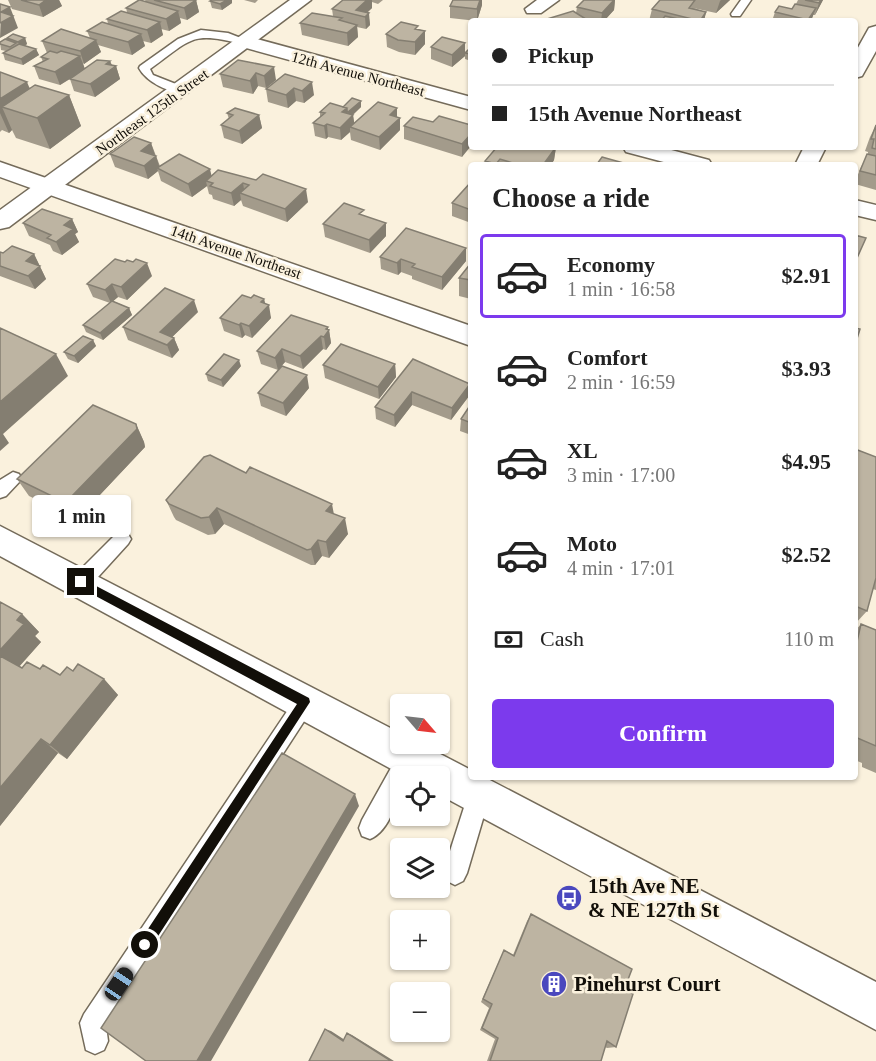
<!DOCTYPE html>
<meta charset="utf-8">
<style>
body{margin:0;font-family:"Times New Roman",serif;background:#f2f2f2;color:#222;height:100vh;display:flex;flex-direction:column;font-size:22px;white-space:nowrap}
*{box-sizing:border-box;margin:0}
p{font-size:20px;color:#767676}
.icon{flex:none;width:33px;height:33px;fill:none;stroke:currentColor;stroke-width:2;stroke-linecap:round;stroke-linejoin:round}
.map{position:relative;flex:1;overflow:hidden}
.side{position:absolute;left:468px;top:162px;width:390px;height:618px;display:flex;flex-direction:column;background:#fff;border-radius:6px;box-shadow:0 2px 4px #0004}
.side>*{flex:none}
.top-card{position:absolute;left:468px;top:18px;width:390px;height:132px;border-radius:6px;box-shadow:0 2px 4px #0004;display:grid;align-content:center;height:132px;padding:0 24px;background:#fff}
.needle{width:39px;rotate:118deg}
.controls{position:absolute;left:390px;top:694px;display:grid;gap:12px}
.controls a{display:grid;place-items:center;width:60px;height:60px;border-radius:6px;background:#fff;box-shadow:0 2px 4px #0004;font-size:30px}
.end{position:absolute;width:27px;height:27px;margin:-14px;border:8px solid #120f09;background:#fff;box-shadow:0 0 0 3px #fff}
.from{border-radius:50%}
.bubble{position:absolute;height:42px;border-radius:6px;background:#fff;box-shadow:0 2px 4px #0004;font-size:20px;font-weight:800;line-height:42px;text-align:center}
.car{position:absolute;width:18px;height:36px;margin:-18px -9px;border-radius:8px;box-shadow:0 0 4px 2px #0007;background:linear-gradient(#222 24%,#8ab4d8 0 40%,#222 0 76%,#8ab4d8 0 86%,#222 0)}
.top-card b{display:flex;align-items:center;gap:21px;height:57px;font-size:22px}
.top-card b+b{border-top:2px solid #e0e0e0}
.top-card i{width:15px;height:15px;background:#222}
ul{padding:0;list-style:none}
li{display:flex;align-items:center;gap:18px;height:84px;margin:0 12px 9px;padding:0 12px;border:3px solid transparent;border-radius:6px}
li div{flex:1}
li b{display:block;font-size:22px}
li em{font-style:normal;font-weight:800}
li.active{border-color:#7c3aed}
li>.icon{width:54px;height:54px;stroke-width:1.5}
h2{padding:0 24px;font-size:27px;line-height:72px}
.pay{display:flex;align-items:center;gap:15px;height:66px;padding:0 24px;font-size:22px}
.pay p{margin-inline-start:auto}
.button{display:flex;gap:12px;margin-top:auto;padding:12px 24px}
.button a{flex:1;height:69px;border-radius:6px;background:#7c3aed;color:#fff;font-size:24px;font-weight:800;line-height:69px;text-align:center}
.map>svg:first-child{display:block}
</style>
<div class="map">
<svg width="876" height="1061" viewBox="0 0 876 1061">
<rect width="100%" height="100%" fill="#faf1dd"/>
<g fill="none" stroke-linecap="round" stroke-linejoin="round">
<!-- service casing -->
<g stroke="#746b5a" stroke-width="3">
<path id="service" d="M741 0H751L740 16H732L731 14Z
M201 30 228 33 251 42 246 45C191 31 194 37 150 69L153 75 186 88V92C170 95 146 81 139 68L140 66 178 39Z
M13 472 19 474 22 479 6 496 0 498V480Z
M122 531 128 534 131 539 128 544 88 588 81 590 74 588 72 582 74 576 116 534Z
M305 692 312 695 315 702 312 709 106 1026 108 1041 104 1050 95 1054 86 1050 80 1023 84 1014 298 695Z
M409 747 417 750 420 758 410 777H400C400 796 390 831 370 839L362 836 359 828 362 820 401 750Z
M479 784 487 787 490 795 467 873 463 881 455 885 447 881 443 873 468 795 471 787Z"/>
</g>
<!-- minor casing -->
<g stroke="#746b5a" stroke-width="3">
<path id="minor" d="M537 0H559L541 13H527L525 9Z
M876 26V51L862 76 855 78V53L869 28Z
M246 36 471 97V110L239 46 236 42 239 38Z
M623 147H660L709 160 712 165H675L626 152Z
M804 147H826L817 165H795Z
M0 162 471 326V346L0 177Z
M855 200 876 205V220L855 215Z"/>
</g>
<!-- secondary casing -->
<g stroke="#746b5a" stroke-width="3">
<path id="secondary" d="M290 0H311L9 227 0 229V210Z
M0 526 400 733V744H421L471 770V777H484L876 982V1030L440 795V777H406L0 556Z"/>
</g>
<!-- service -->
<use href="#service" fill="#fff" fill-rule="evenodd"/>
<!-- minor -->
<use href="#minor" fill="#fff" fill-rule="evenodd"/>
<!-- secondary -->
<use href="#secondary" fill="#fff" fill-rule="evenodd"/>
</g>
<!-- wall -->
<path fill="#a39b8b" d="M8 0H59L62 6 43 17 12 9Z
M145 0H196L199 12 187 20 180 18 181 23 169 31 161 29 163 35 151 43 143 41 145 46 132 55 98 45 101 52 84 64 83 63 84 68 110 61 112 65 116 66 120 79 95 97 74 91 70 79 60 85 39 79 34 66 43 62 41 57 47 53 42 41 90 38 87 31 108 24 107 19 127 12 126 8 146 2Z
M244 0H258L255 3Z
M343 0H383L378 4 372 2V8L368 12 370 25 366 29 357 27 358 37 348 46 302 35 300 23 333 16 332 9Z
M453 0H482V5L477 21 450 18V6Z
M584 0H615L614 10 604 21H547V19L576 13 577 7Z
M660 0H730L716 13 693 8 706 12 704 21H649L652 9Z
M798 0H823L815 15H813L811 21H772L775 12 792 9 796 4Z
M210 1 232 3 222 10 212 8Z
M418 29 425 31V44L415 55 399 52 387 47 386 34Z
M7 38H25L27 44 25 46 36 49 39 55 23 65 5 60 3 53 6 51 1 50 0 42 8 40Z
M465 43V56L452 67 431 59V47Z
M471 47V61L465 59V53Z
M238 60 276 80 266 88 258 86 253 94 223 87 220 74Z
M0 72 30 88 69 95 81 126 50 149 16 138 12 130 9 133 2 130 0 132Z
M285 74 314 95 304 103 296 101 288 108 268 102 266 89Z
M361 101V107L353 115 354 123 397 108V117L400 130 380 150 351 140 350 132 341 140 328 137 326 139 315 136 313 123 320 117V112L343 107Z
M227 113 259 115 262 128 242 144 224 138 221 125 229 119Z
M433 122 471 125 462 157 404 139V126Z
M876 125V190L855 184V182L861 167 868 154V152L865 151 870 137Z
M151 143 160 166 212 176 218 170 308 202 287 222 243 206 241 200 234 206 213 199 212 195 209 194 207 186 192 197 161 181 158 171 148 179 115 167 110 154Z
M556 147 554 160 551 165H485V161Z
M471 182V223L452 216V203Z
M364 215 386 236 370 253 325 237 323 224Z
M72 219 78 232 75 234 79 242 62 255 53 251 50 245 29 236 23 223Z
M466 248V261L442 290 412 279V276L401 272 398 275 381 269 380 257Z
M0 252 3 253 34 254 46 279 35 289 0 276Z
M471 263V299L459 296V278Z
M152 276 127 300 118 297 113 301 129 308 132 315 103 340 86 332 83 325 110 303 93 297 87 284Z
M251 298 264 299 265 303 271 318 252 338 245 335 242 338 224 331 220 318Z
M198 312 172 337 174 338 179 350 172 358 128 340 123 327Z
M328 327V330H329L331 343 326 350 323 349 303 369 285 362 278 370 261 364 257 351Z
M93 340 96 346 78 363 68 359 64 352Z
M413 359 470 384 469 396 451 420 412 405 395 427 376 419 375 407Z
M395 364 396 377 379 399 325 378 323 365Z
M241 366 223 387 208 381 206 374Z
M309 388 286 416 261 406 258 393Z
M471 404V435L460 431 461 419Z
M136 424 144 442 145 447 81 515 73 517 29 496 17 479Z
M855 449 876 457V590L873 589 867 611 855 624Z
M246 473 334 514 348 534 329 558 322 556 315 565H311L224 524 215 534 208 535 176 520 174 517 166 500Z
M22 614 39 632 35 636 41 642 19 667 22 668 40 669 60 675 73 671 104 679 118 695 67 759 58 753 0 826Z
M861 624 876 630V773L862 767V763L855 760V631Z
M531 914 624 990 616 1047 607 1048 605 1047 601 1061H487L495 1039 480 1030 489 1008 481 1002 504 950 513 955 527 921Z"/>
<!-- shaded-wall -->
<path fill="#847e71" d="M38 0H59L62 6 43 17 39 5Z
M196 0 199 12 187 20 184 8Z
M227 0H232V3L222 10 220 4Z
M367 0H372V8L363 16 356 10Z
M480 0H482V5L477 21V9Z
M614 0H615L614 10 604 21H601L602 13Z
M721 0H730L716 13 720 1Z
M821 0H823L815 15 819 3Z
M10 7 18 28 0 38 1 12Z
M816 8 811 21H808Z
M178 11 181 23 169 31 166 19Z
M706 12 704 21H700Z
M369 13 370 25 366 29 365 17Z
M160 22 163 35 151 43 147 30Z
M357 25 358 37 348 46 347 33Z
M425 31V44L415 55V42Z
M141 34 145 46 132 55 128 42Z
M25 38 27 44 21 48 18 42Z
M96 40 101 52 84 64 80 51Z
M465 43V56L452 67V55Z
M36 49 39 55 23 65 21 59Z
M80 56 85 69 60 85 55 72Z
M110 61 113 69 116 66 120 79 95 97 90 84 106 64Z
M274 67 276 80 266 88 264 76Z
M256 73 258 86 253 94 250 81Z
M27 82 40 113 2 107 12 130 9 133 0 113V85Z
M312 82 314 95 304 103 302 91Z
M294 88 296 101 288 108 286 95Z
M69 95 81 126 50 149 37 118Z
M361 101V107L349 118 348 112Z
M347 108 348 120 353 115 355 128 350 127V132L341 140 340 128 342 112Z
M397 108V120L400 118V130L380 150 379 137 390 115Z
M259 115 262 128 242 144 239 131Z
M327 124 328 137 326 139 324 126Z
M471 134V146L462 157V144Z
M151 143 155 155 141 151Z
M556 147 554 160 551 165H543Z
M156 156 160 169 157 168 158 171 148 179 144 166Z
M210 169 213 182 206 181 207 186 192 197 188 184Z
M243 183 245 195 240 193 241 200 234 206 231 193Z
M306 189 308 202 287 222 285 209Z
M72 219 78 232 75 234 79 242 62 255 56 242 64 225Z
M386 223V236L370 253 369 240Z
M466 248V261L442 290V277Z
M34 254 46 279 35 289 28 276 26 261Z
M401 259V272L398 275 397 263Z
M147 263 152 276 127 300 121 287Z
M112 284 118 297 111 303 105 290Z
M264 299 266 308 269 305 271 318 252 338 249 326 261 302Z
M194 300 198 312 164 345 160 332Z
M129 308 132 315 103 340 100 333Z
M241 323 245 335 242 338 239 325Z
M328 327V331L329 330 331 343 326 350 324 337 326 329Z
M321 336 323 349 303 369 300 356Z
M174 338 179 350 172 358 167 345Z
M93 340 96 346 78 363 74 356Z
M282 349 285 362 278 370 275 358Z
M56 354 68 376 3 434 9 443 0 451V402Z
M239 360 241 366 223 387 221 380Z
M395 364 396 377 379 399 378 387Z
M307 375 309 388 286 416 283 403Z
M470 384 469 396 451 420 452 408Z
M412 392V405L395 427 394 415Z
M136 424 144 442 145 447 81 515 73 517 62 501Z
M332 504 335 520 326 511Z
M217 508 224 524 215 534 209 517Z
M345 518 348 534 329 558 326 542Z
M318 540 322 556 315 565 311 549Z
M22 614 39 632 35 636 41 642 15 671 0 657V650L17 620Z
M104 679 118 695 67 759 50 745Z
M41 739 58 753 0 826V788Z
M355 794 359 806 211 1061H197Z
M325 1029 331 1031 348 1042 343 1041Z
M347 1033 352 1035 394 1061H391Z"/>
<!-- building -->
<path fill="#bdb4a2" stroke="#847e71" stroke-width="1.5" d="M21 0H46L39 5Z
M139 0H140L178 11 166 19 126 8Z
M154 0H196L184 8Z
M212 0H227L220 4 210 1Z
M343 0H367L356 10 369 13 365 17 332 9Z
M453 0H480L477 9 450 6Z
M584 0H614L602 13 577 7Z
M660 0H695L689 8 706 12 700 21 652 9Z
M805 0H821L819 3Z
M0 4 10 7 1 12 13 16 0 23Z
M795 4 816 8 808 20 775 12 779 6 792 9Z
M121 11 160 22 147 30 107 19Z
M573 11 589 21H550L547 19Z
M312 13 342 18 339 20 357 25 347 33 300 23Z
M665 16 687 21H661Z
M102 22 141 34 128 42 87 31Z
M401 22 418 26 415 29 425 31 415 42 398 40 386 34Z
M61 29 96 40 80 51 42 41Z
M13 34 25 38 18 42 7 38Z
M442 37 465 43 452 55 431 47Z
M5 39 16 43 10 47 0 44V42Z
M19 44 36 49 21 59 3 53Z
M471 47V54L465 53Z
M50 51 57 53 61 51 80 56 55 72 34 66 48 59 41 57Z
M97 60 110 61 106 64 116 66 90 84 70 79Z
M238 60 274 67 264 76 256 73 250 81 220 74Z
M0 72 27 82 0 99Z
M285 74 312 82 302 91 294 88 286 95 266 89Z
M35 85 69 95 37 118 2 107Z
M352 98 361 101 348 112 347 111V108L343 107Z
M378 102 397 108 390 115 400 118 379 137 350 127Z
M330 103 347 108 342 112 353 115 340 128 327 124 324 126 313 123 325 113 320 112Z
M235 108 259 115 239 131 221 125 233 115 227 113Z
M439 116 471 125V134L462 144 404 126 413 117 433 122Z
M876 125V149L872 148 874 139H871Z
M134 137 151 143 141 151 156 156 144 166 110 154Z
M497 147H556L543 165H519L500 159 496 164 485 161Z
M179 154 210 169 188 184 157 168Z
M867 154 876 156V175L860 171Z
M602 157 627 164 590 165 592 163 597 164Z
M218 170 256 180 263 174 306 189 285 209 240 193 249 185 243 183 231 193 210 186 213 183 206 181Z
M471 182V210L452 203Z
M344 203 364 210 359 214 386 223 369 240 323 224Z
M42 209 72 219 64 225 73 229 56 242 47 238 51 235 23 223Z
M406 228 466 248 442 277 412 267 415 264 401 259 397 263 380 257Z
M855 235 866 238 857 258H855Z
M12 246 34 254 26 261 40 266 28 276 0 266V252L3 253Z
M115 259 125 262 127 260 133 262 136 259 147 263 121 287 112 284 105 290 87 284Z
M471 263V280L459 278Z
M165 288 194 300 160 332 174 338 167 345 123 327Z
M242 295 251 298 254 295 264 299 261 302 269 305 249 326 241 323 239 325 220 318Z
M112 301 129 308 100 333 83 325Z
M291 315 328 327 326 329 329 330 324 337 321 336 300 356 282 349 275 358 257 351Z
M0 328 56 354 0 402Z
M855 328 860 329 855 345Z
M83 336 93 340 74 356 64 352Z
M341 344 395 364 378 387 323 365Z
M224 354 239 360 221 380 206 374Z
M413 359 470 384 452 408 412 392 394 415 375 407Z
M282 366 307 375 283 403 258 393Z
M471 404V423L461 419Z
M93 405 136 424 137 429 70 498 62 501 17 479Z
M855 449 876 457V578L867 611 855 606Z
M210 455 246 473 250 467 332 504 326 511 345 518 326 542 318 540 311 549 307 550 217 508 209 517 201 518 169 504 166 500 204 457Z
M0 602 22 614 17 620 24 624 0 650Z
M861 624 876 630V746L855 737V645L856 646Z
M0 656 22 668 27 662 40 669 43 665 60 675 67 667 73 671 78 664 104 679 50 745 41 739 0 788Z
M282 753 355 794 197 1061H146L101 1028Z
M531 914 632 969 624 990 633 994 616 1047 607 1041 601 1061H490L498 1038 482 1028 492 1004 483 999 504 950 514 956Z
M325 1029 343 1041 347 1033 391 1061H309Z"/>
<!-- route -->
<path fill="#120f09" d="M81 578 309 698 310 702 149 950 145 952 138 945 140 941 297 704 77 586 76 582Z"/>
<!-- icons -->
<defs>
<g id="bus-disc" transform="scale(1.35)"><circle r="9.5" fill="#4a48be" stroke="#faf1dd"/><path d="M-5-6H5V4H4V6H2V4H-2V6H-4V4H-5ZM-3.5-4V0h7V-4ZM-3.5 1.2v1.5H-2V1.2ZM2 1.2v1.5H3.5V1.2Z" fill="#fff"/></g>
<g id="building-disc" transform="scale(1.35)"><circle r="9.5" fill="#4a48be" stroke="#faf1dd"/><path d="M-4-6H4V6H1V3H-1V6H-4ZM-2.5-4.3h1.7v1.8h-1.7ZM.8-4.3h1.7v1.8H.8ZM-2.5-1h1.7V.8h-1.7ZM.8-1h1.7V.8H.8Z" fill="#fff"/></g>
</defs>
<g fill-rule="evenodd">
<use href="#bus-disc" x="569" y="898"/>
<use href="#building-disc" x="554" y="984"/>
</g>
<g text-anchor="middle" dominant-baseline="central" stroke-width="5" stroke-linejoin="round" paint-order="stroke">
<!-- far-street labels -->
<g font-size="15" fill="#120f09" stroke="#faf1dd">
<text transform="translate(358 74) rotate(15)">12th Avenue Northeast</text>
<text transform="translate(152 112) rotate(-36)">Northeast 125th Street</text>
<text transform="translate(236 252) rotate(19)">14th Avenue Northeast</text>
</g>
<!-- near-poi labels -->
<g font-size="21" font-weight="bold" fill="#120f09" stroke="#faf1dd" text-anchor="start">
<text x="588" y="886">15th Ave NE<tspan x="588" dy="24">&amp; NE 127th St</tspan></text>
<text x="574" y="984">Pinehurst Court</text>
</g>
</g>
</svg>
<div class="controls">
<a><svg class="needle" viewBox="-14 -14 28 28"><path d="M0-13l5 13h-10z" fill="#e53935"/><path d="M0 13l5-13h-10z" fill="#767676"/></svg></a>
<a><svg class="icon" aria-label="locate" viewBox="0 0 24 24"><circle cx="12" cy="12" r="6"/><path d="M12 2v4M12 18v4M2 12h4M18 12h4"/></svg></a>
<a><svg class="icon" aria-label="layers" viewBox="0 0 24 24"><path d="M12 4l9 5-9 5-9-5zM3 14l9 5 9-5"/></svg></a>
<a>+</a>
<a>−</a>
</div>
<i class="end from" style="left:145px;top:945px"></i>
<i class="end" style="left:81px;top:582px"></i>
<div class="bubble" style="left:32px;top:495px;width:99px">1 min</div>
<i class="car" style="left:119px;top:984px;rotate:34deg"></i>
<div class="top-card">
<b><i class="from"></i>Pickup</b>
<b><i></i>15th Avenue Northeast</b>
</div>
<section class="side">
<h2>Choose a ride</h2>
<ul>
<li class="active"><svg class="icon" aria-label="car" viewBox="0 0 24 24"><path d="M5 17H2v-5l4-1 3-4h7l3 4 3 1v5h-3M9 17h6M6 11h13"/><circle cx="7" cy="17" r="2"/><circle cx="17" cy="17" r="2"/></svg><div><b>Economy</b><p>1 min · 16:58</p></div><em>$2.91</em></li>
<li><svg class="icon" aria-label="car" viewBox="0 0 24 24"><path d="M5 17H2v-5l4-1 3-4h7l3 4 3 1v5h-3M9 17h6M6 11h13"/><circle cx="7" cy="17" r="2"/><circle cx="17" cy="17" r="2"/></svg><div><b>Comfort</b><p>2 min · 16:59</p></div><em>$3.93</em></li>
<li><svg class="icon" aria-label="car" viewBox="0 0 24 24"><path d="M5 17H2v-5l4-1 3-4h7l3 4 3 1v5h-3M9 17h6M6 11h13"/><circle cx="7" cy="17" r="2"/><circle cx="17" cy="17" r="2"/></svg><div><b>XL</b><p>3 min · 17:00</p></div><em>$4.95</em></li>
<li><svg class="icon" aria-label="car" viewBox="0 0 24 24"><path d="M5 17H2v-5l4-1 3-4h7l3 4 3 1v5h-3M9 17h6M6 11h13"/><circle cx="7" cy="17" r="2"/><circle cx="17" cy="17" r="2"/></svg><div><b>Moto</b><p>4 min · 17:01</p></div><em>$2.52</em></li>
</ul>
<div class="pay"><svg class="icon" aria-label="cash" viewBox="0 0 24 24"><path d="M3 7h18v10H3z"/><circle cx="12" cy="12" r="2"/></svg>Cash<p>110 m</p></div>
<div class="button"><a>Confirm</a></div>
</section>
</div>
